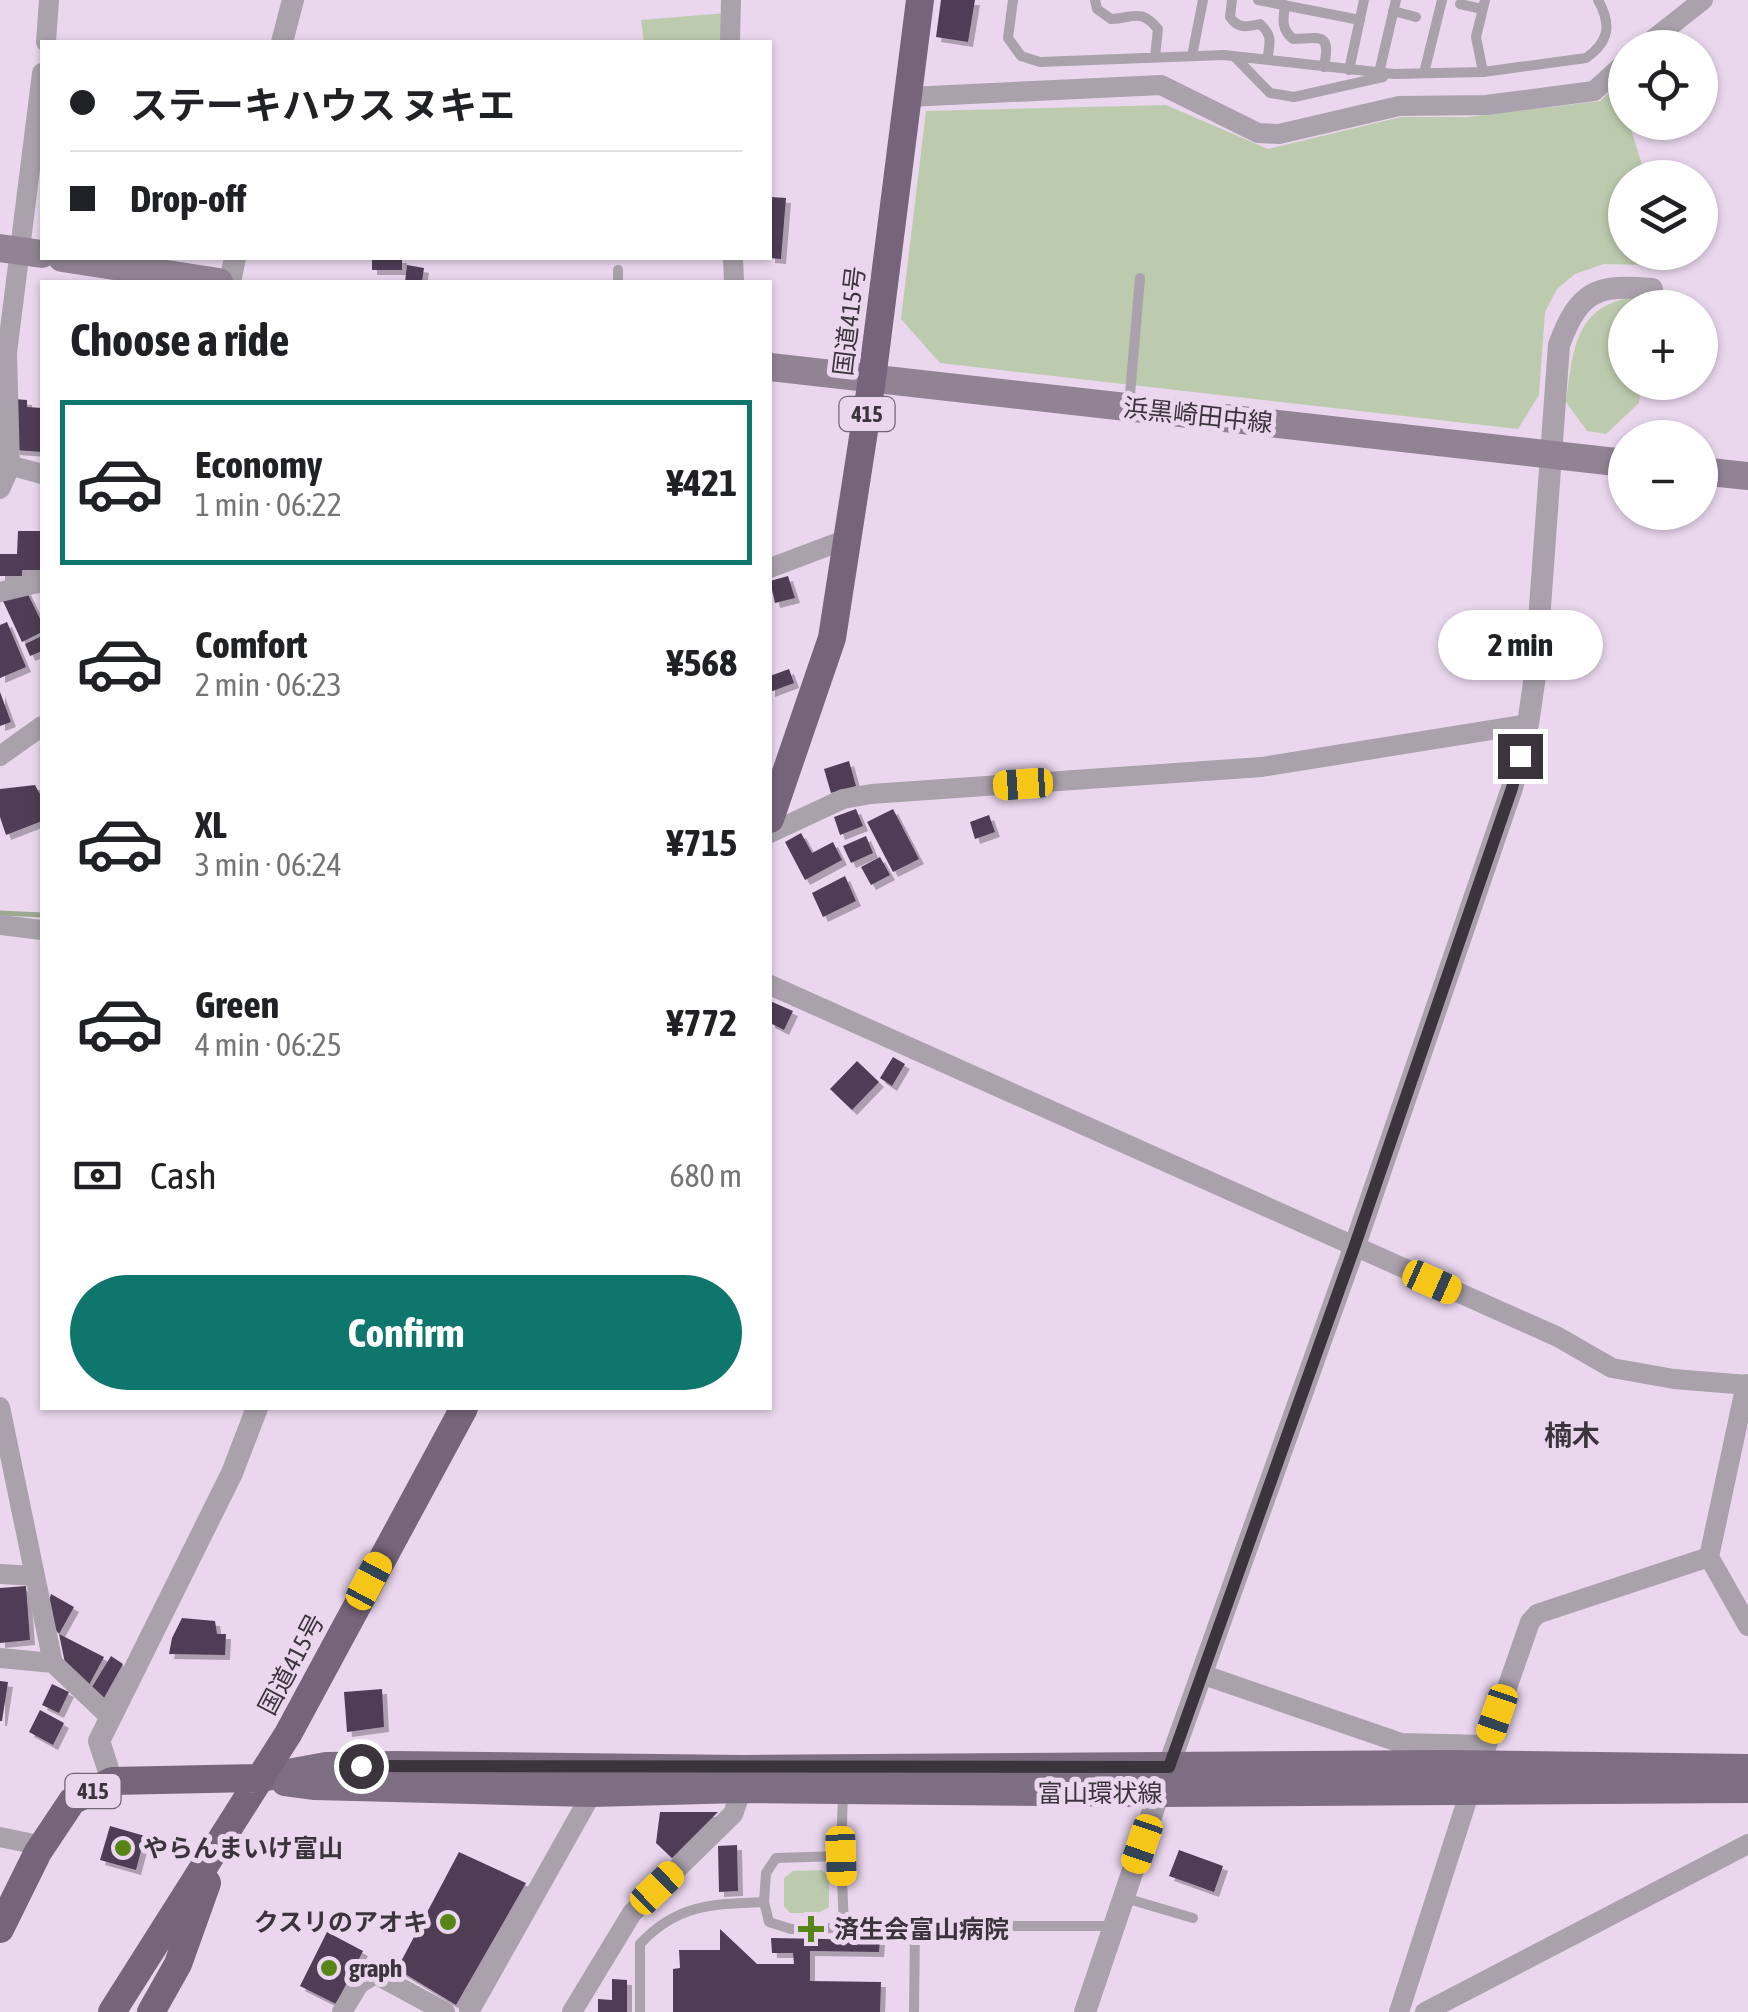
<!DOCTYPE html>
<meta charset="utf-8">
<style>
body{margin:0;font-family:"Asap Condensed","Noto Sans JP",sans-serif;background:#f2f2f2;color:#202124;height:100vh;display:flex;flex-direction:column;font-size:38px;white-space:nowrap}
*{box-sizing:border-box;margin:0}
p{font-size:32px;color:#757577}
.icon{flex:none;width:55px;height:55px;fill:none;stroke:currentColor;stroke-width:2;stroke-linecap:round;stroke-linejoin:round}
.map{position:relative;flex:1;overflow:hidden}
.panel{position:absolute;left:40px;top:280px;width:732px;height:1130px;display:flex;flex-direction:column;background:#fff;border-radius:0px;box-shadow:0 2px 8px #0004}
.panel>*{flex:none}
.top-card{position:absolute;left:40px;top:40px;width:732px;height:220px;border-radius:0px;box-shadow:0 2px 8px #0004;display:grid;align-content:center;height:220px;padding:0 30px;background:#fff}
.buttons{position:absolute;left:1608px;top:30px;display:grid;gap:20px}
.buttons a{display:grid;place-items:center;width:110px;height:110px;border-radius:50%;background:#fff;box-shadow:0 2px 8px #0004;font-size:50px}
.end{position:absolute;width:45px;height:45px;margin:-22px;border:12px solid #3c343d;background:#fff;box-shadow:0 0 0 5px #fff}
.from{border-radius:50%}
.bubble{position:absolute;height:70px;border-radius:35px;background:#fff;box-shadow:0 2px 8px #0004;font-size:32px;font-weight:700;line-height:70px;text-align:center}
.car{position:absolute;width:30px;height:60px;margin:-30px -15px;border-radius:12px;box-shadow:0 0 8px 2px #0007;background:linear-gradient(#f5c518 24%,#345 0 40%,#f5c518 0 76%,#345 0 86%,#f5c518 0)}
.top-card b{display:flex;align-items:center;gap:35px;height:95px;font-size:38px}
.top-card b+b{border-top:2px solid #e0e0e0}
.top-card i{width:25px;height:25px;background:#202124}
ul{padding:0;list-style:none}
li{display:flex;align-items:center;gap:30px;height:165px;margin:0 20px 15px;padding:0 10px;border:5px solid transparent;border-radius:0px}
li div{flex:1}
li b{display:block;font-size:38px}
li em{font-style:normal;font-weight:700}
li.on{border-color:#0f766e}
li>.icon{width:90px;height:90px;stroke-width:1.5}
h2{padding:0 30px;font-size:45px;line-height:120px}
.pay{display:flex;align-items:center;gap:25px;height:110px;padding:0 30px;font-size:38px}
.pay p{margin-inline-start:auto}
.action{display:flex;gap:20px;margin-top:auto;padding:20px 30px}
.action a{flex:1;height:115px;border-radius:60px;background:#0f766e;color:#fff;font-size:40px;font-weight:700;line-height:115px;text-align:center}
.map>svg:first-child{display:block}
</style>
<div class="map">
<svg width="1748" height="2012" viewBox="0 0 1748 2012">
<defs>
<filter id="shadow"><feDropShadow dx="5" dy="5" stdDeviation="0" flood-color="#0004"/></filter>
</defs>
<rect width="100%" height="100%" fill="#ead7ee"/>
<!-- green -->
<path fill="#bccbae" d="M726 13V42H644L641 20Z
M1618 84 1625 109V122L1629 123 1643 168 1640 177 1625 178V252L1641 253V265L1604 264 1575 274 1557 289 1545 312 1539 395 1518 429 940 363 901 319 926 111 1166 105 1268 149 1401 117H1467L1600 101Z
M1636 297 1649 307 1625 308V382L1641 383 1639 403 1606 434 1587 431 1566 402C1573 352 1574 304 1636 297Z
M822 1870 829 1877V1907L818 1913H790L784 1906V1878L793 1871Z"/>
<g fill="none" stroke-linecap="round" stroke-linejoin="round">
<!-- stream -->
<path stroke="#9baa8e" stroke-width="5" d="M0 913 42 915"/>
</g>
<!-- building -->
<path fill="#503e54" filter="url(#shadow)" d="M941 0H975L968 42 936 37Z
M770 197 786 198 781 259 770 258Z
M372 258H402V270H372Z
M407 265 424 268 422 282H405Z
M14 399 27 400V407L42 408V452L15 450Z
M18 531H42V570H22V576H0V554H17Z
M788 576 795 598 775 603 770 581Z
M26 590 42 623V632L22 642 3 601Z
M7 622 26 667 0 678V625Z
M42 636V651L30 656 25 644Z
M789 669 794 683 770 692V676Z
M0 692 11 722 0 726Z
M849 761 856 786 831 793 824 769Z
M35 785 42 798V821L6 835 0 817V789Z
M856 809 863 826 840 835 834 817Z
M893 809 919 859 893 872 867 822Z
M989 815 995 832 975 839 970 822Z
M801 833 812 853 833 842 842 860 805 880 785 842Z
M866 836 873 853 851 863 843 846Z
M880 857 890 875 871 885 861 867Z
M845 876 856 901 823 917 812 893Z
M770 1001 793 1011 784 1030 770 1023Z
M893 1057 905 1064 892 1086 880 1078Z
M857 1061 879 1082 852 1110 830 1089Z
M26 1586 30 1640 0 1643V1588Z
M51 1594 74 1607 59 1634 104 1657 89 1685 66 1668 59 1634 54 1628 49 1601Z
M182 1618 215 1621 217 1634H226L225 1655 169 1654 172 1638Z
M111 1656 123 1664 104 1698 92 1687Z
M0 1681 8 1682 2 1721H0Z
M52 1684 69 1692 59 1713 42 1705Z
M382 1689 384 1727 347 1732 344 1692Z
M40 1710 64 1723 53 1745 29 1732Z
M660 1812H718L672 1858 656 1843Z
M110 1826 145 1836 136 1870 100 1860Z
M737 1845 738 1891 719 1892 718 1846Z
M1179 1850 1223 1866 1214 1892 1169 1876Z
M459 1852 526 1883 456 2005 397 1969Z
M720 1929 757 1964H794L793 1953H772L771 1938 880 1940 879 1952 810 1951V1981L881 1982 880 2012H673V1969L680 1968 679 1950H720Z
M327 1932 363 1951 336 2004 300 1986Z
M612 1979 627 1980V2012H598V1999L612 2000Z"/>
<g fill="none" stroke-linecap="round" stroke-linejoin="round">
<!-- service -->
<path stroke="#aaa1ad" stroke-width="10" d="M1013 0 1008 38 1021 56 1040 62 1224 55 1394 74 1483 72 1586 58C1609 42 1612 25 1598 0
M1095 0 1097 9 1111 19C1134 18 1140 8 1158 29L1155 57
M1232 0 1230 17C1238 29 1247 27 1260 24 1273 35 1270 44 1267 60
M1258 0 1360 20
M1460 4 1482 9
M1285 5C1283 20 1281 29 1293 39 1321 38 1331 32 1324 67
M1393 11 1416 17
M1192 56 1203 0
M1234 56 1270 93 1294 97 1383 77
M1349 70 1364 0
M1483 72 1476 37 1485 0
M1379 73 1396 0
M1424 73 1442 0
M618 282V270
M1129 406 1140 278
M841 1856 843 1792
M1125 1898 1193 1918
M764 1902 766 1873 776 1858 841 1856 844 1928
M915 1926H1114
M640 2012V1944C677 1904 713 1904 764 1902L769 1922 791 1929 915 1926 914 2012"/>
<!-- minor -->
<path stroke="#aaa1ad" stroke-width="20" d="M46 42 49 0
M730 42 731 0
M1642 48 1703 0
M908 97 1161 85 1258 133 1279 134 1399 106 1486 105 1594 91 1625 63
M733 258 734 282
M1 463 42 474
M0 489 10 467 7 353 42 73
M770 568 847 539
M0 592 42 582
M0 756 42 726
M770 833 843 799 871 794 1262 767 1528 724
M0 925 42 930
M770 985 1558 1337 1612 1368 1674 1379 1748 1385
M1746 1384 1709 1557 1748 1626
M0 1407 53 1663 109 1716
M0 1574 34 1576
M0 1658 53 1663
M1201 1674 1401 1743 1486 1745
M1480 1765 1530 1622 1537 1614 1709 1557
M0 1837 43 1846
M342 2012 359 1984 375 1974 445 2012
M469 2012 592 1793
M572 2012 632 1913 733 1814 742 1789 743 1776
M1399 2012 1470 1791
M1425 2012 1748 1844"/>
<!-- tertiary -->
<path stroke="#aaa1ad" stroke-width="22" d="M282 42 293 0
M230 282 235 258
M112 1781 99 1741 232 1473 257 1408
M1085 2012 1159 1793 1354 1248 1512 788 1528 724 1535 676 1559 345C1579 291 1596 284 1652 289"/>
<!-- secondary -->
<path stroke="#918394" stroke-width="28" d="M0 248 42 254
M62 258 219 282
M770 367 1625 463
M1700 471 1748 476"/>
<!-- primary -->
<path stroke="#7e6e82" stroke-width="28" d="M261 1778 326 1766 396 1765 743 1769 1447 1764 1748 1768
M285 1782 315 1786 592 1793 742 1789 1159 1793 1748 1789"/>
<!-- trunk -->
<path stroke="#76647a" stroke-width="28" d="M770 819 832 638 872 379 920 0
M0 1929 38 1852 72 1801 112 1781 261 1778
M112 2012 288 1734 464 1408
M151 2012 178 1964 207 1883"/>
</g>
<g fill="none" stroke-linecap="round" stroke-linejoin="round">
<!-- route -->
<path stroke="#3c343d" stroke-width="12" d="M361 1766 1169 1767 1354 1248 1512 788 1520 756"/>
</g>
<!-- markers -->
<g fill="#588616" stroke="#ead7ee" stroke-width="4">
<circle cx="123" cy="1848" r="10"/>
<circle cx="448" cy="1922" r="10"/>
<path d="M806 1914h10v10h10v10h-10v10h-10v-10h-10v-10h10z"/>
<circle cx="329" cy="1968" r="10"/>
</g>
<g text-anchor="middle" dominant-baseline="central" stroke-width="10" stroke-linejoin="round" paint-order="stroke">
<!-- shield labels -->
<g fill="#ead7ee" stroke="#706572" stroke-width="2.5">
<rect x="839.5" y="397" width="55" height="34" rx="8"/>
<rect x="65.5" y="1774" width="55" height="34" rx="8"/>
</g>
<g font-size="22" font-weight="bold" fill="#3c343d">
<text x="867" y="414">415</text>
<text x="93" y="1791">415</text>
</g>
<!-- street labels -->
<g font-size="25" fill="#3c343d" stroke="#ead7ee">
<text transform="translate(849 321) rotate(-83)">国道415号</text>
<text transform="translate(1198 415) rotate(6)">浜黒崎田中線</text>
<text transform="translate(291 1664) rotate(-62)">国道415号</text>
<text x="1100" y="1793">富山環状線</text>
</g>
<!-- poi labels -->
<g font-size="25" font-weight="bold" fill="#3c343d" stroke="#ead7ee" text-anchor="start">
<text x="143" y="1848">やらんまいけ富山</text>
<text x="428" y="1922" text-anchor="end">クスリのアオキ</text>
<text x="834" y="1929">済生会富山病院</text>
<text x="349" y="1968">graph</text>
</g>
<!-- neighbourhood labels -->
<g font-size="28" font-weight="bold" fill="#3c343d" stroke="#ead7ee">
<text x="1572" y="1435">楠木</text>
</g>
</g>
</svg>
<div class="buttons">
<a><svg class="icon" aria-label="locate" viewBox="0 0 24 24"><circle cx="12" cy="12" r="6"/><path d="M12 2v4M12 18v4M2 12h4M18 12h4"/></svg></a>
<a><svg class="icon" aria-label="layers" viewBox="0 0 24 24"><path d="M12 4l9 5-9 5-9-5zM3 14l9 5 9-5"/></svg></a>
<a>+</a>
<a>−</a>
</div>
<i class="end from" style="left:361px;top:1766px"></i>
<i class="end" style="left:1520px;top:756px"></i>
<div class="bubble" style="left:1438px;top:610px;width:165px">2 min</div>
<i class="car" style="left:1023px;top:784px;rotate:266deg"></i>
<i class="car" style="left:1432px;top:1282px;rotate:114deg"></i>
<i class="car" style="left:369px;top:1581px;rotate:28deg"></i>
<i class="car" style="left:1497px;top:1714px;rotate:199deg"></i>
<i class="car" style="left:1142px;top:1844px;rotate:199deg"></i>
<i class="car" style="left:841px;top:1856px;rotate:178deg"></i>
<i class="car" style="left:657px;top:1888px;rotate:46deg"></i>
<div class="top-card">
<b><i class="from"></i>ステーキハウス ヌキエ</b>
<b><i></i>Drop-off</b>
</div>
<section class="panel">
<h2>Choose a ride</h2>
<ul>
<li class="on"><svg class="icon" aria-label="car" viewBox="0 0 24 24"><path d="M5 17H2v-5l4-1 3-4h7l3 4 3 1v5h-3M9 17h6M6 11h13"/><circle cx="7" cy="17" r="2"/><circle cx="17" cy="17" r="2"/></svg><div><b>Economy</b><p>1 min · 06:22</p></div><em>¥421</em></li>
<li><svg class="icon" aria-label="car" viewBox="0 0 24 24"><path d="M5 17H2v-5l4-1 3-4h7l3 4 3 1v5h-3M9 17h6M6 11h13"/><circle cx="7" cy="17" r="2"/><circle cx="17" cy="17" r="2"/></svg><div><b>Comfort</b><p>2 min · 06:23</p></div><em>¥568</em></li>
<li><svg class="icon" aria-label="car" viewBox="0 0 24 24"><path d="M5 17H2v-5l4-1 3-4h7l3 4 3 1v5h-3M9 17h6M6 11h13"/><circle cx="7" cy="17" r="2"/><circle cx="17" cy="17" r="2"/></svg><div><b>XL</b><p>3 min · 06:24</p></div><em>¥715</em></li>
<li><svg class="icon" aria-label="car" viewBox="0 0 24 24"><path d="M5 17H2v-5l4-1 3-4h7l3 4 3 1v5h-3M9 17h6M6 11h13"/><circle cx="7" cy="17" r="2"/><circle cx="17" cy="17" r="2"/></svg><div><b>Green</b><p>4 min · 06:25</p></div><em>¥772</em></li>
</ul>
<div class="pay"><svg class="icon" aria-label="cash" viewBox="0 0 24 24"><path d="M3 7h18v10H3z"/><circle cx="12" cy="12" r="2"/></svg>Cash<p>680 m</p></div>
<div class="action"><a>Confirm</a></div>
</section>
</div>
